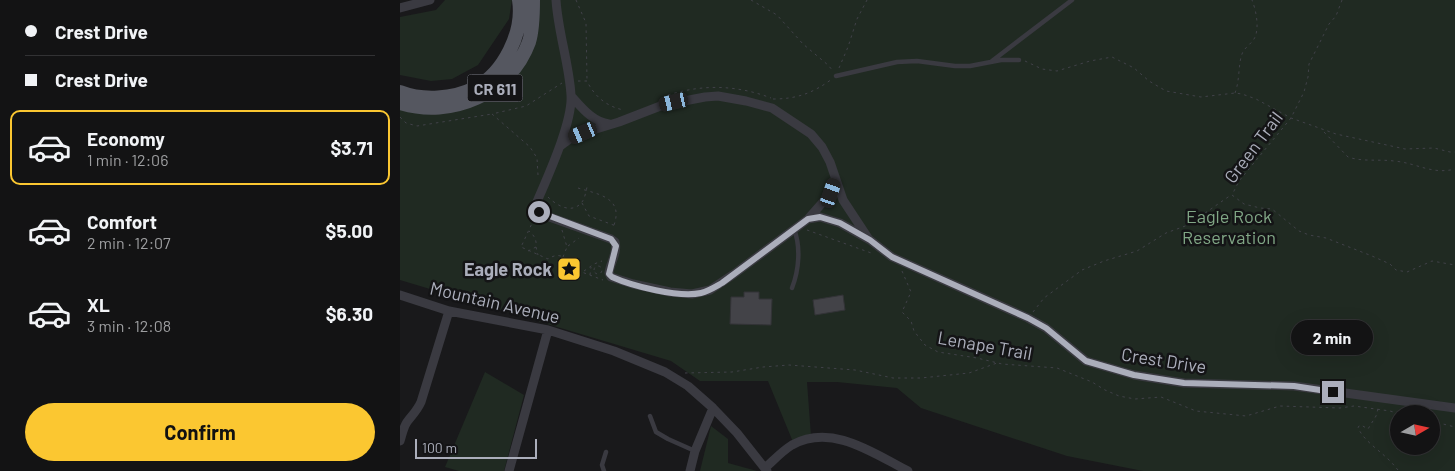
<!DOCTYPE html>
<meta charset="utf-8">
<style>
body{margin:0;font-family:Barlow,sans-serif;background:#202022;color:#f1f3f6;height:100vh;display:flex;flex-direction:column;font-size:19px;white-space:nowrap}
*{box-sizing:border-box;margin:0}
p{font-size:16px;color:#9d9ea0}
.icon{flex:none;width:28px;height:28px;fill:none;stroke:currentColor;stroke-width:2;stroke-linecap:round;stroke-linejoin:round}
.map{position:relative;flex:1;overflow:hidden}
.panel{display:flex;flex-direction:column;background:#131314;width:400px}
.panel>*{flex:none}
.banner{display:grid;align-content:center;height:110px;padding:0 25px;background:#131314}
.needle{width:32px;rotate:81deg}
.tools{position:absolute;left:990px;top:405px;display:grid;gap:10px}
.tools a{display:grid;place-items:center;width:50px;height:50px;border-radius:50%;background:#131314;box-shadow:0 5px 20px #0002,0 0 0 1px #323234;font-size:25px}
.scale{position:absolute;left:15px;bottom:12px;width:122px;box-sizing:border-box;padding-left:5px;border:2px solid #abaebb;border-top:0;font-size:14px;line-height:18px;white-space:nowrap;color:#abaebb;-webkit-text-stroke:4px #141416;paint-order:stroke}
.end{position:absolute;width:22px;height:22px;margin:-11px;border:6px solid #abaebb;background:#111;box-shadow:0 0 0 2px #111}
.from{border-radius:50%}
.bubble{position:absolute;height:35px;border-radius:18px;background:#131314;box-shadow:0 5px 20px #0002,0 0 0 1px #323234;font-size:16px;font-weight:700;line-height:35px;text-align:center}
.car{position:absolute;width:15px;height:30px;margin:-15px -8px;border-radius:6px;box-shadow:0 0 4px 1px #0007;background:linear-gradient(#222 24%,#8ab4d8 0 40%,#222 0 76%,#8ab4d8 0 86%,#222 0)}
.banner b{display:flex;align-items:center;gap:18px;height:48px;font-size:19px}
.banner b+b{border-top:1px solid #323234}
.banner i{width:12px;height:12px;background:#f1f3f6}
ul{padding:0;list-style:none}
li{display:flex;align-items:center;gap:15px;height:75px;margin:0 10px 8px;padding:0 15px;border:2px solid transparent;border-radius:10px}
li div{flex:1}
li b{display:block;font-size:19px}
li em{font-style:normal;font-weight:700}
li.on{border-color:#fbc731}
li>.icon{width:45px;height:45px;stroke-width:1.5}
.cta{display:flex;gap:10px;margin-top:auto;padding:10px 25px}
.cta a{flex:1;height:58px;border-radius:30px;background:#fbc731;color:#111;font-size:20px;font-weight:700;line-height:58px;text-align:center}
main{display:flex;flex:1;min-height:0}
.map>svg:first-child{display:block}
</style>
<main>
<section class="panel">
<div class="banner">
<b><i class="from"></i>Crest Drive</b>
<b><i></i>Crest Drive</b>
</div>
<ul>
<li class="on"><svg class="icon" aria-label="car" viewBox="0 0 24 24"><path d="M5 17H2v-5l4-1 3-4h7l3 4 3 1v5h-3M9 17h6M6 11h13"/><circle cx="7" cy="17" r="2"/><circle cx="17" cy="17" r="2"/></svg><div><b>Economy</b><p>1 min · 12:06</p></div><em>$3.71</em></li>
<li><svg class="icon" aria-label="car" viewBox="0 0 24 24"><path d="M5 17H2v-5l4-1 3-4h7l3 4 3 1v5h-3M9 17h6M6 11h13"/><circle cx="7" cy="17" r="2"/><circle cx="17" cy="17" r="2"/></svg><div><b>Comfort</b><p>2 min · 12:07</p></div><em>$5.00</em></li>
<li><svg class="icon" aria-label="car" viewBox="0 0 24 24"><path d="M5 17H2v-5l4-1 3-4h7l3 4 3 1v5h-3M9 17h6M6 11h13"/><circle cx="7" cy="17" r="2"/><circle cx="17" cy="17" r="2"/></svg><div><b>XL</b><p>3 min · 12:08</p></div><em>$6.30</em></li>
</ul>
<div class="cta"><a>Confirm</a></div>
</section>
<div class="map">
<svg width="1055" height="471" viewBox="0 0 1055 471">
<rect width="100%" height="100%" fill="#19191b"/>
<!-- green -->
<path fill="#202a22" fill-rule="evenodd" d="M45 0H112L109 19 78 65 52 79 31 81 0 75V17L36 10Z
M135 0H1055V471H743L667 456 521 408 497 388 437 382H407L411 436 393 442 368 381H300L271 361 0 280V103L46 108 115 69ZM999 414H1031V446H999Z
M85 372 124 395 104 471H59L45 467Z
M311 426 328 439V463L357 471H300Z"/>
<!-- building -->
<path fill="#434348" stroke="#333337" d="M344 292H359V299H372L371 325 330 324 331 297H344Z
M443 295 445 310 415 315 413 300Z"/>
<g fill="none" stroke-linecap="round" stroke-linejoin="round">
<!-- path -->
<path stroke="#404148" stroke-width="1" stroke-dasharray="2.5 4" stroke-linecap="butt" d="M176 0 186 23 187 80
M351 0 377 15 403 44 428 65 433 71
M942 0 936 16 929 24 909 64 908 77 904 92 891 118 839 181 832 195 844 204 860 208 872 209 899 231 909 235 926 238 972 256 990 264 996 270 1007 272 1032 261 1055 265
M625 61 642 69 657 71 690 61 712 57 734 68 749 81 766 91 801 97 835 93 842 94 856 99 891 118 936 134 1005 149 1034 148 1050 152H1055
M439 68 448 47 457 19 467 0
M178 81H187C194 96 207 107 224 110
M835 93C840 80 838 65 842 54 844 48 851 44 854 39 860 29 856 10 852 0
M268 95C303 84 337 85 371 98
M373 99C397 99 413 93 432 79
M0 117 6 123 17 126 92 114
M924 132 948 157C963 162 978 159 994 161 1017 163 1032 175 1055 169
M138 175 137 158 130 147 92 114 126 106 162 83
M178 188C197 194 224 197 214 225
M148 197C156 205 172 215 182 202 185 198 186 191 187 187
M182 203 189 216 216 226
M134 219 121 247 148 259C158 252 168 256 171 268L203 280
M162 230 167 247 163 257
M407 230 474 254
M168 246 179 238
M136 247 138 255
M128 251 136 247C137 240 134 235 129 231
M194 270a4 4 0 1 1 8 0a4 4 0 1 1-8 0Z
M184 271 194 264 202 261
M502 271 511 292 502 312 511 321 514 331 525 345 538 352 577 358 602 364 657 368 692 382 705 390 719 396 735 399 761 397 796 411 846 416 880 406 940 408 954 406 990 411 1000 414
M190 275 191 267
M633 312 644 298 682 270 704 261 737 251 766 233 788 225 831 195
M285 373 332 372 363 367 389 365 455 370 493 378H521L569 373 597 363
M978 409 976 416 968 429 961 425 958 427C962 440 982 452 991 462 994 465 996 468 999 471
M1031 421 1055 427"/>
<!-- lane -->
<path stroke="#3a3a41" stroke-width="4.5" d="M592 61 672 0
M436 76 497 62 517 61 555 66H570L601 60H619
M392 288C399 270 401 247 394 229
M250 416 256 432 268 439 295 451
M204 471 202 465 206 452"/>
<!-- street -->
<path stroke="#3a3a41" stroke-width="9" d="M156 0C158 32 169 63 171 95 173 122 147 178 136 204 137 210 138 212 144 215L211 239 215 242C218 253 210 263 209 273L211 277 233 284 270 292 292 294 310 290 334 274 408 219 431 193 435 180
M0 8 30 0
M172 97C182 108 193 122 209 124
M160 146 171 138 183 133 219 122 263 105 305 97 318 96 346 101 372 108 411 134 422 147 430 162 443 200 468 238
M408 219 420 217 440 223 470 240 492 257 628 318 646 328 686 361 734 375 784 383 894 386 1055 408
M0 295 49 311 148 330 214 351 265 372 288 386 313 408 337 433 367 471
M0 441C2 435 3 428 7 422 12 415 17 411 21 402L49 311
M365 468C373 461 382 451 392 445 432 423 473 453 508 471
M109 471 148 330
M290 471 295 451 313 408"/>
<!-- primary -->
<path stroke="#555760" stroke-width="14" d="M0 92C23 101 53 99 75 88 104 73 124 32 119 0
M0 103C51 119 110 94 129 42 133 29 133 14 133 0"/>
</g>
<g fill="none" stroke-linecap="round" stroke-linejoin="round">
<!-- route -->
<path stroke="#abaebb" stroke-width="6" d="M139 212 211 239 216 246 209 274 212 277C232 286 279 298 301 293 309 291 315 287 322 283L408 219 420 217 440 223 470 240 492 257 628 318 646 328 686 361 734 375 784 383 894 386 933 392"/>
</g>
<!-- icons -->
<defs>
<g id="sight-square" transform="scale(1.25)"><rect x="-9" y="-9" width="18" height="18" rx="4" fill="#fbc731" stroke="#141416"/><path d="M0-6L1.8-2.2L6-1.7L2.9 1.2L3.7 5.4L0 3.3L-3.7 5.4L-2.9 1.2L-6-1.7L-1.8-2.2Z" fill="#111"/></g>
</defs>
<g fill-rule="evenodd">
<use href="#sight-square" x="169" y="269"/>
</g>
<g text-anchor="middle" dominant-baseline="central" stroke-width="5" stroke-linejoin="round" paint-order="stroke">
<!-- shield labels -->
<rect fill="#141416" stroke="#7e808a" stroke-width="1" x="67.5" y="74.5" width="55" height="27" rx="4"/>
<g font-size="16" font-weight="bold" fill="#abaebb">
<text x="95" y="88">CR 611</text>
</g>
<!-- street labels -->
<g font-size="18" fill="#abaebb" stroke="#141416">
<text transform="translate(853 147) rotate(-53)">Green Trail</text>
<text transform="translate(95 302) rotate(13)">Mountain Avenue</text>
<text transform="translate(585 345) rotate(10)">Lenape Trail</text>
<text transform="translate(764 360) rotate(9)">Crest Drive</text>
</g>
<!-- park labels -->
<g font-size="18" fill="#81a786" stroke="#141416">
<text x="829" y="216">Eagle Rock<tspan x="829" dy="21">Reservation</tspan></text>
</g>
<!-- poi labels -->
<g font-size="18" font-weight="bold" fill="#abaebb" stroke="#141416" text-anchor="end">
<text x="152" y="269">Eagle Rock</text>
</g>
</g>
</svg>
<div class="tools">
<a><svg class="needle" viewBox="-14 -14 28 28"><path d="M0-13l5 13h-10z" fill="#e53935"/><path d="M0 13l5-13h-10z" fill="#9d9ea0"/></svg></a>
</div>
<div class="scale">100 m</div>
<i class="end from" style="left:139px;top:212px"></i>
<i class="end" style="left:933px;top:392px"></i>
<div class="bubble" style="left:891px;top:320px;width:82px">2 min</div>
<i class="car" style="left:274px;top:102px;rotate:257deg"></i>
<i class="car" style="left:183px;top:133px;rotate:247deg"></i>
<i class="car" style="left:431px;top:193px;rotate:19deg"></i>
</div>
</main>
